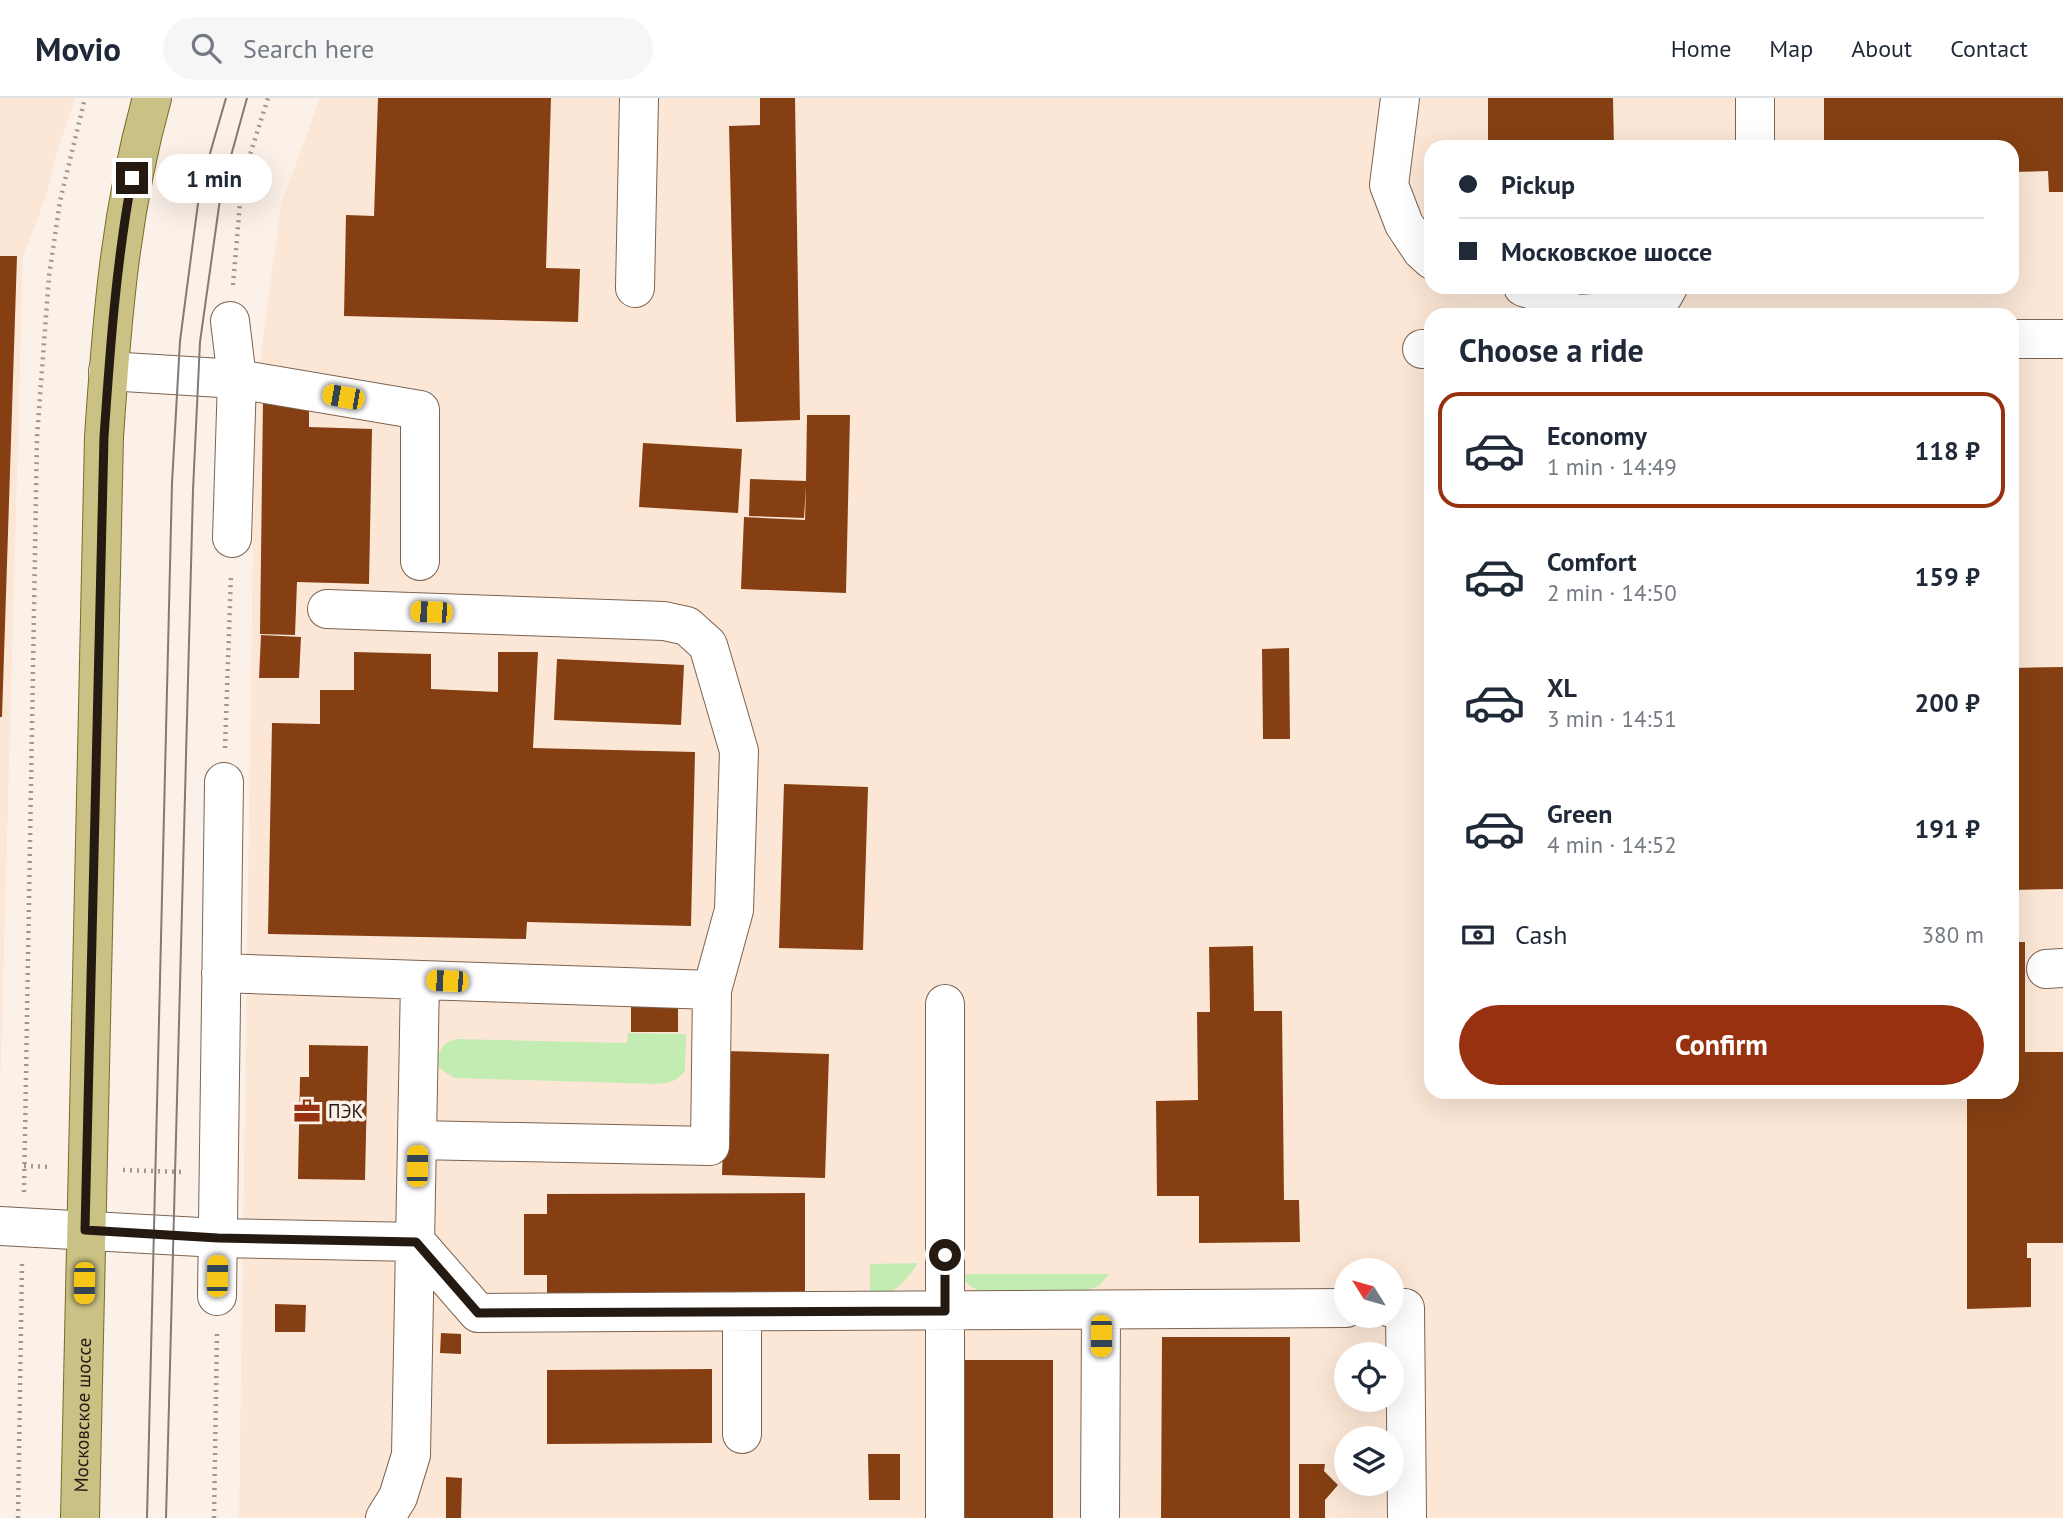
<!DOCTYPE html>
<meta charset="utf-8">
<style>
body{margin:0;font-family:"PT Sans",sans-serif;background:#f6f6f7;color:#1f2937;height:100vh;display:flex;flex-direction:column;font-size:26px;white-space:nowrap}
*{box-sizing:border-box;margin:0}
p{font-size:23px;color:#747a83}
.icon{flex:none;width:38px;height:38px;fill:none;stroke:currentColor;stroke-width:2;stroke-linecap:round;stroke-linejoin:round}
.map{position:relative;flex:1;overflow:hidden}
.details{position:absolute;left:1424px;top:210px;width:595px;height:791px;display:flex;flex-direction:column;background:#fff;border-radius:21px;box-shadow:0 7px 28px #0002}
.details>*{flex:none}
.top-card{position:absolute;left:1424px;top:42px;width:595px;height:154px;border-radius:21px;box-shadow:0 7px 28px #0002;display:grid;align-content:center;height:154px;padding:0 35px;background:#fff}
.needle{width:46px;rotate:307deg}
.controls{position:absolute;left:1334px;top:1160px;display:grid;gap:14px}
.controls a{display:grid;place-items:center;width:70px;height:70px;border-radius:50%;background:#fff;box-shadow:0 7px 28px #0002;font-size:35px}
.end{position:absolute;width:32px;height:32px;margin:-16px;border:9px solid #241a12;background:#fff;box-shadow:0 0 0 4px #fff}
.from{border-radius:50%}
.bubble{position:absolute;height:49px;border-radius:24px;background:#fff;box-shadow:0 7px 28px #0002;font-size:23px;font-weight:800;line-height:49px;text-align:center}
.car{position:absolute;width:21px;height:42px;margin:-21px -10px;border-radius:9px;box-shadow:0 0 5px 2px #0007;background:linear-gradient(#f5c518 24%,#345 0 40%,#f5c518 0 76%,#345 0 86%,#f5c518 0)}
.top-card b{display:flex;align-items:center;gap:24px;height:66px;font-size:26px}
.top-card b+b{border-top:2px solid #e0e1e3}
.top-card i{width:18px;height:18px;background:#1f2937}
ul{padding:0;list-style:none}
li{display:flex;align-items:center;gap:21px;height:116px;margin:0 14px 10px;padding:0 21px;border:4px solid transparent;border-radius:21px}
li div{flex:1}
li b{display:block;font-size:26px}
li em{font-style:normal;font-weight:800}
li.on{border-color:#98310f}
li>.icon{width:63px;height:63px;stroke-width:1.5}
h2{padding:0 35px;font-size:32px;line-height:84px}
.pay{display:flex;align-items:center;gap:18px;height:77px;padding:0 35px;font-size:26px}
.pay p{margin-inline-start:auto}
.button{display:flex;gap:14px;margin-top:auto;padding:14px 35px}
.button a{flex:1;height:80px;border-radius:42px;background:#98310f;color:#fff;font-size:28px;font-weight:800;line-height:80px;text-align:center}
header{display:flex;align-items:center;gap:42px;box-sizing:border-box;height:98px;padding:0 35px;background:#fff;border-bottom:2px solid #e0e1e3}
header strong{font-size:33px}
nav{display:flex;gap:38px;margin-inline-start:auto;font-size:24px}
.search{width:490px;height:63px;background:#f6f6f7;display:flex;align-items:center;gap:18px;box-sizing:border-box;padding:0 24px;border-radius:38px;color:#747a83;font-size:26px}
.map>svg:first-child{display:block}
</style>
<header>
<strong>Movio</strong>
<div class="search"><svg class="icon" aria-label="search" viewBox="0 0 24 24"><circle cx="10" cy="10" r="6"/><path d="M15 15l6 6"/></svg>Search here</div>
<nav><a>Home</a><a>Map</a><a>About</a><a>Contact</a></nav>
</header>
<div class="map">
<svg width="2063" height="1420" viewBox="0 0 2063 1420">
<rect width="100%" height="100%" fill="#fcf1e8"/>
<!-- built -->
<path fill="#fce7d6" fill-rule="evenodd" d="M0 0H75L56 57 46 99 23 159 0 997Z
M320 0H2063V1420H239L255 299 281 107ZM1432 49H2012V189H1432ZM1432 217H2012V994H1432ZM1346 1172H1391V1218H1346ZM1346 1256H1391V1302H1346ZM1346 1340H1391V1386H1346Z"/>
<!-- green -->
<path fill="#c3ecb3" d="M628 935 686 936 685 972C679 983 669 985 657 986L454 980 439 970C436 955 441 945 456 941L627 945Z
M918 1165C904 1186 895 1195 870 1201V1166Z
M958 1176H1109L1099 1188 1087 1192 983 1194 971 1189Z"/>
<!-- building -->
<path fill="#853f13" d="M378 0H551L546 170 580 171 578 224 344 218 346 117 374 118Z
M760 0H795L800 322 736 324 729 28 760 27Z
M1488 0H1613L1614 49H1488Z
M1824 0H2063V94H2049L2048 73 2012 74V49H1824Z
M0 158H17L2 619H0Z
M1554 189H1627V200L1554 201Z
M263 302 301 303V311H309V329L372 331 369 486 297 484 295 537 260 536Z
M807 317H850L846 495 741 491 744 419 805 422 806 387 804 420 749 418 750 381 806 383Z
M643 345 742 351 738 415 639 409Z
M261 537 301 539 299 580H259Z
M1289 550 1290 641H1263L1262 551Z
M354 554 431 556V591L498 594V554H538L533 650 695 654 691 828 527 824 526 841 268 836 272 625 320 626V592H354Z
M557 561 684 567 681 627 554 622Z
M2063 569V791L2012 792V570Z
M784 686 868 689 863 852 779 850Z
M2012 844H2025V954H2063V1145H2027V1160H2031V1209L1967 1211V994H2012Z
M1253 848 1254 913H1282L1284 1102H1299L1300 1144 1199 1145V1098H1157L1156 1003 1198 1002 1197 914H1210L1209 849Z
M631 905H678V934H631Z
M309 947 368 948 365 1082 298 1081 300 979H309Z
M726 953 829 956 825 1080 722 1077Z
M805 1095V1199L547 1200V1177H524V1116H547V1096Z
M275 1206 306 1207 305 1234H275Z
M441 1235 461 1236V1256L440 1255Z
M1162 1239H1290V1420H1161Z
M953 1262H1053V1420H953Z
M712 1271V1345L547 1346V1272Z
M868 1356H900V1402H869Z
M1299 1366H1325L1324 1373 1338 1387 1325 1402V1420H1299Z
M446 1379 462 1380 461 1420H446Z"/>
<g fill="none" stroke-linecap="round" stroke-linejoin="round">
<!-- minor casing -->
<g stroke="#7c6350" stroke-width="40">
<path id="minor" d="M1400 0 1389 87 1404 126 1422 153 1432 162
M1755 0V49
M1523 189 1539 194 1558 209 1577 216 1646 212 1663 198 1668 189
M635 190 639 0
M230 223 237 281 232 440
M2012 241H2063
M1422 251H1432
M108 273 237 281 420 312V463
M327 511 664 523 687 528 708 547 739 653 734 812 712 892
M2046 871 2063 870
M221 875 712 892 710 1048 417 1042
M0 1128 218 1140 416 1144 478 1215 1346 1210
M217 1198 224 684
M1391 1210H1405L1407 1420
M742 1214V1336
M385 1420 398 1399 411 1357 420 882
M945 1420V906
M1100 1420 1101 1212"/>
</g>
<!-- major casing -->
<g stroke="#786b28" stroke-width="40">
<g id="major">
<path id="s1" d="M80 1420 104 339C112 220 120 115 152 0"/>
</g>
</g>
<!-- path -->
<path stroke="#a2978f" stroke-width="4.5" stroke-dasharray="2 5" stroke-linecap="butt" d="M233 187 242 82 268 0
M225 650 231 476
M24 1068 51 1069
M123 1072 184 1074
M24 1094 37 339 49 178 60 103 85 0
M18 1420 22 1165
M214 1420 217 1233"/>
<!-- minor -->
<use href="#minor" stroke="#fff" stroke-width="38"/>
<!-- major -->
<use href="#major" stroke="#cac185" stroke-width="38"/>
<!-- tram -->
<path stroke="#857a72" stroke-width="2" d="M147 1420 172 385 180 243 200 90 226 0
M166 1420 193 392 200 244 221 94 247 0"/>
</g>
<g fill="none" stroke-linecap="round" stroke-linejoin="round">
<!-- route -->
<path stroke="#241a12" stroke-width="9" d="M132 80C116 166 110 252 104 339L85 1132 218 1140 416 1144 478 1215 945 1213V1157"/>
</g>
<!-- icons -->
<defs>
<g id="office-bare" transform="scale(2.1)"><path d="M-6-3h4V-5.5h4V-3h4V5H-6ZM-1-4.5V-3h2v-1.5ZM-6 0V1H6V0Z" fill="#98310f" stroke="#fcf1e8" stroke-width="2.5" paint-order="stroke"/></g>
</defs>
<g fill-rule="evenodd">
<use href="#office-bare" x="307" y="1013"/>
</g>
<g text-anchor="middle" dominant-baseline="central" stroke-width="7" stroke-linejoin="round" paint-order="stroke">
<!-- poi labels -->
<g font-size="19" fill="#241a12" stroke="#fcf1e8" text-anchor="start">
<text x="328" y="1013">ПЭК</text>
</g>
<!-- street labels -->
<g font-size="19" fill="#241a12" stroke="#fcf1e8">
<text stroke="none"><textPath href="#s1" startOffset="103">Московское шоссе</textPath></text>
</g>
</g>
</svg>
<div class="controls">
<a><svg class="needle" viewBox="-14 -14 28 28"><path d="M0-13l5 13h-10z" fill="#e53935"/><path d="M0 13l5-13h-10z" fill="#747a83"/></svg></a>
<a><svg class="icon" aria-label="locate" viewBox="0 0 24 24"><circle cx="12" cy="12" r="6"/><path d="M12 2v4M12 18v4M2 12h4M18 12h4"/></svg></a>
<a><svg class="icon" aria-label="layers" viewBox="0 0 24 24"><path d="M12 4l9 5-9 5-9-5zM3 14l9 5 9-5"/></svg></a>
</div>
<i class="end from" style="left:945px;top:1157px"></i>
<i class="end" style="left:132px;top:80px"></i>
<div class="bubble" style="left:156px;top:56px;width:116px">1 min</div>
<i class="car" style="left:343px;top:299px;rotate:280deg"></i>
<i class="car" style="left:431px;top:514px;rotate:272deg"></i>
<i class="car" style="left:447px;top:883px;rotate:272deg"></i>
<i class="car" style="left:417px;top:1068px;rotate:1deg"></i>
<i class="car" style="left:217px;top:1178px;rotate:1deg"></i>
<i class="car" style="left:84px;top:1185px;rotate:181deg"></i>
<i class="car" style="left:1101px;top:1238px;rotate:180deg"></i>
<div class="top-card">
<b><i class="from"></i>Pickup</b>
<b><i></i>Московское шоссе</b>
</div>
<section class="details">
<h2>Choose a ride</h2>
<ul>
<li class="on"><svg class="icon" aria-label="car" viewBox="0 0 24 24"><path d="M5 17H2v-5l4-1 3-4h7l3 4 3 1v5h-3M9 17h6M6 11h13"/><circle cx="7" cy="17" r="2"/><circle cx="17" cy="17" r="2"/></svg><div><b>Economy</b><p>1 min · 14:49</p></div><em>118 ₽</em></li>
<li><svg class="icon" aria-label="car" viewBox="0 0 24 24"><path d="M5 17H2v-5l4-1 3-4h7l3 4 3 1v5h-3M9 17h6M6 11h13"/><circle cx="7" cy="17" r="2"/><circle cx="17" cy="17" r="2"/></svg><div><b>Comfort</b><p>2 min · 14:50</p></div><em>159 ₽</em></li>
<li><svg class="icon" aria-label="car" viewBox="0 0 24 24"><path d="M5 17H2v-5l4-1 3-4h7l3 4 3 1v5h-3M9 17h6M6 11h13"/><circle cx="7" cy="17" r="2"/><circle cx="17" cy="17" r="2"/></svg><div><b>XL</b><p>3 min · 14:51</p></div><em>200 ₽</em></li>
<li><svg class="icon" aria-label="car" viewBox="0 0 24 24"><path d="M5 17H2v-5l4-1 3-4h7l3 4 3 1v5h-3M9 17h6M6 11h13"/><circle cx="7" cy="17" r="2"/><circle cx="17" cy="17" r="2"/></svg><div><b>Green</b><p>4 min · 14:52</p></div><em>191 ₽</em></li>
</ul>
<div class="pay"><svg class="icon" aria-label="cash" viewBox="0 0 24 24"><path d="M3 7h18v10H3z"/><circle cx="12" cy="12" r="2"/></svg>Cash<p>380 m</p></div>
<div class="button"><a>Confirm</a></div>
</section>
</div>
